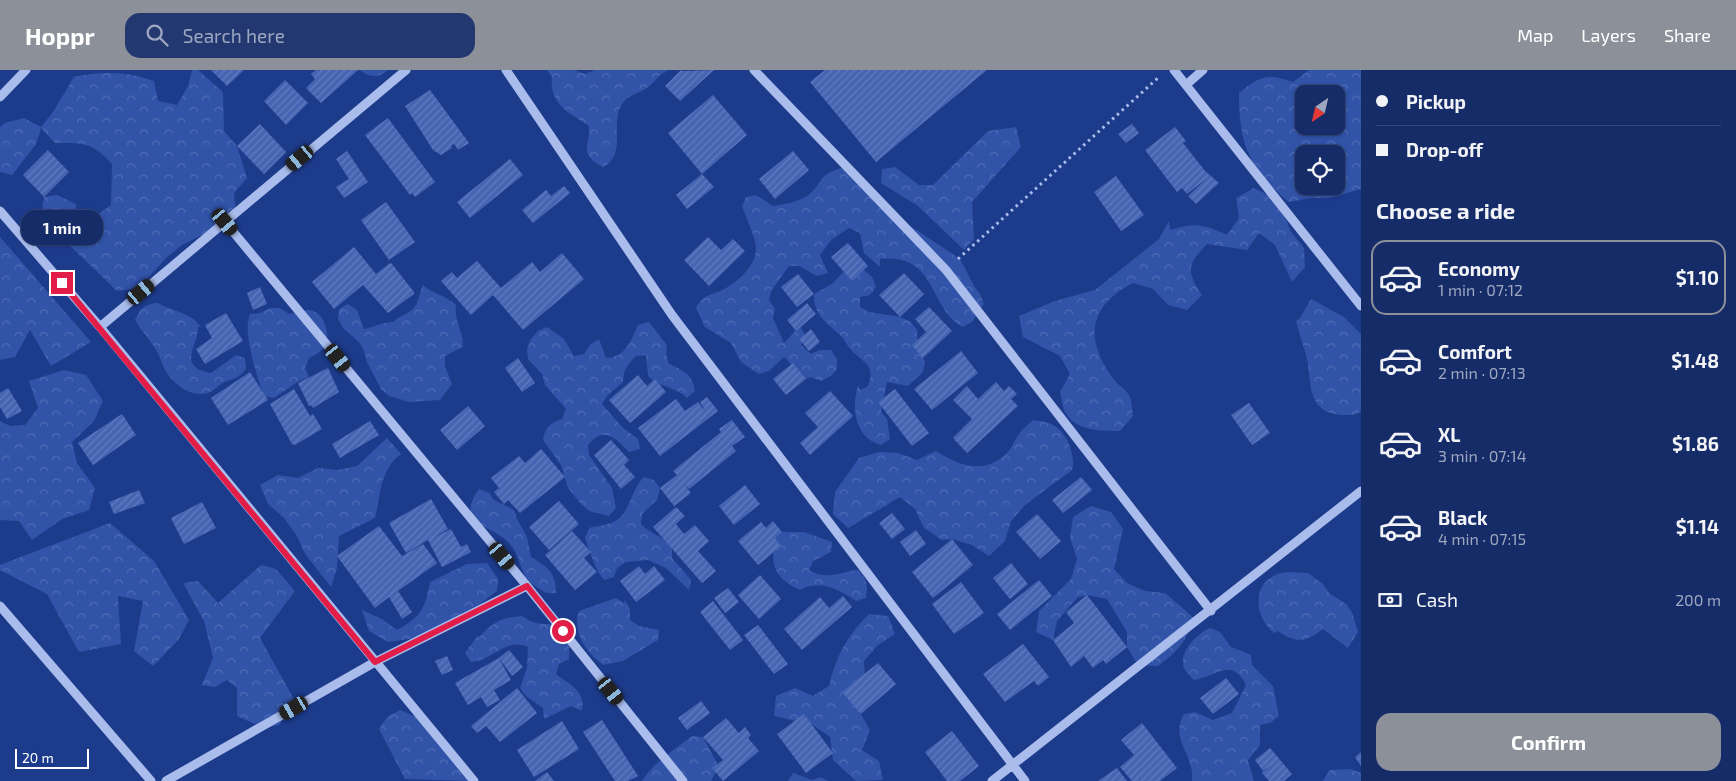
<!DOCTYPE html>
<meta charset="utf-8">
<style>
body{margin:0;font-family:"Exo 2",sans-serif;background:#233871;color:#f1f3f6;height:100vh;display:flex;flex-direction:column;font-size:19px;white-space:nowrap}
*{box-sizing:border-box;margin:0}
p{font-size:16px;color:#9ea7c0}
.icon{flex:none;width:28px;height:28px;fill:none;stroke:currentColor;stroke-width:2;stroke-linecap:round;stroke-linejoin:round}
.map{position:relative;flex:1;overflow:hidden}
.sheet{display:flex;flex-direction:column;background:#162c68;width:375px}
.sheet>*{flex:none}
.top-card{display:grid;align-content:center;height:110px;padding:0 15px;background:#162c68}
.needle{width:32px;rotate:214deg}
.buttons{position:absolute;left:1295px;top:15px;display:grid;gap:10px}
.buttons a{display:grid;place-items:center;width:50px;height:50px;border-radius:10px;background:#162c68;box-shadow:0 1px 4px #0004,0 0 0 1px #35487c;font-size:25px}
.scale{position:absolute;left:15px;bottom:12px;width:74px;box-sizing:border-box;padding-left:5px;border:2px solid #fff;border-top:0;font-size:14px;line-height:18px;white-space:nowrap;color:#fff;-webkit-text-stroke:4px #1d3b8b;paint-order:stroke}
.end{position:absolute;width:22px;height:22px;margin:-11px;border:6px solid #e11d48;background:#fff;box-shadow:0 0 0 2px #fff}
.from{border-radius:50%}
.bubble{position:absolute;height:35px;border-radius:15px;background:#162c68;box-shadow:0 1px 4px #0004,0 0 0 1px #35487c;font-size:16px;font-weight:700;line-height:35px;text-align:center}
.car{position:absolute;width:15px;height:30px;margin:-15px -8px;border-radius:6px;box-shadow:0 0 4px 1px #0007;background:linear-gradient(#222 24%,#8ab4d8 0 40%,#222 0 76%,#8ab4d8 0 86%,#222 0)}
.top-card b{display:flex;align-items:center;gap:18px;height:48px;font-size:19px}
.top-card b+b{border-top:1px solid #35487c}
.top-card i{width:12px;height:12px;background:#f1f3f6}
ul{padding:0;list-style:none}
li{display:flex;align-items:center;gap:15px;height:75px;margin:0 10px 8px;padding:0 5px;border:2px solid transparent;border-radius:15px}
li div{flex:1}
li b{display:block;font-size:19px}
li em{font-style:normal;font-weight:700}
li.current{border-color:#8c9099}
li>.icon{width:45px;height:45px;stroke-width:1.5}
h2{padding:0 15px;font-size:22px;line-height:60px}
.pay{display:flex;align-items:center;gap:12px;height:55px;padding:0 15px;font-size:19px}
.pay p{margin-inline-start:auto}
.button{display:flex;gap:10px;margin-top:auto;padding:10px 15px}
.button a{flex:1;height:58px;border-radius:15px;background:#8c9099;color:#fff;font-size:20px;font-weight:700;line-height:58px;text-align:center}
header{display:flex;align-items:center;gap:30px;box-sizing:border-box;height:70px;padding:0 25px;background:#8c9099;color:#fff}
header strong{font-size:24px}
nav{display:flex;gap:28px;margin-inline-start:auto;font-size:18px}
.search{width:350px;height:45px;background:#233871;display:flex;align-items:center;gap:12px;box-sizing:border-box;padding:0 18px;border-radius:15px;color:#9ea7c0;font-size:19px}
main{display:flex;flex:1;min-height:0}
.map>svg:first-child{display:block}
</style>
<header>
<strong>Hoppr</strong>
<div class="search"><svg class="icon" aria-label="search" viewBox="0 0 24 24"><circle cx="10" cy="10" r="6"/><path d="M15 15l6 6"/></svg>Search here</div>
<nav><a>Map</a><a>Layers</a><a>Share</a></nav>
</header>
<main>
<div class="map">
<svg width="1361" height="711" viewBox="0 0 1361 711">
<defs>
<pattern id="forest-crowns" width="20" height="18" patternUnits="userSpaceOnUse" patternTransform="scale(1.25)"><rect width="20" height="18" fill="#3153a8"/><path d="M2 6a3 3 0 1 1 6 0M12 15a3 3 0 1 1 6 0" fill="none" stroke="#506db5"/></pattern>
<pattern id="building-hatch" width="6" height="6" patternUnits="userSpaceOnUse" patternTransform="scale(1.25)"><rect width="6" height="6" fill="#4564b2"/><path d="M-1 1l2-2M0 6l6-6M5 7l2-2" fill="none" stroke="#617bbe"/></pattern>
</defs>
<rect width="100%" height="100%" fill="#1d3b8b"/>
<!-- forest -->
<path fill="url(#forest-crowns)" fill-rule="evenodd" d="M192 0H198L223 22 224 61 237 76 247 108 234 123 236 143 220 156 182 175 166 188 139 218 117 221 41 148 44 127 57 125 76 134V141L95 147 111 135 112 94C92 72 84 73 55 73L41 58 36 74 12 105 0 102V57L5 53 24 48 41 57 53 42 74 7C101 1 128 1 154 11L158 31 177 35 188 16Z
M360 0H388C378 8 370 8 360 0Z
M547 0H574L585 4 595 0H669C658 4 657 11 648 17 640 24 629 23 622 34 609 55 628 84 603 97 574 82 594 72 588 55 568 43 549 33 552 7Z
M1309 0H1361V119L1330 128H1310L1289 132C1249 99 1239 75 1239 23 1260 6 1266 3 1293 12ZM1304 24H1336V56H1304ZM1304 84H1336V116H1304Z
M1016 57 1021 77 972 132 974 169 964 180 918 136 881 113 882 99 895 97 919 115H933L988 61Z
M841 98 850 99 900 149 960 189 974 216 980 224 984 234 972 252 963 257C928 239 938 183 880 189V197L864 183 860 163 849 158 832 169 820 185 828 203 817 206 799 196H789L771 221 769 230 775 239 773 248 784 273 800 256 805 265 801 275 811 284 820 280H831L837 289V299L831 306 821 311 811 307 806 309 784 287 769 301 759 304 741 292 731 273 705 257 696 238C702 226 708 226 720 221 735 215 757 196 756 177 755 166 746 148 742 136L746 127 756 125 773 136C784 134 802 132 811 123 824 110 819 105 841 98Z
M1254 118 1272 127 1284 144 1291 162 1304 178 1305 197 1292 212 1275 175 1259 163 1247 180 1207 174C1187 195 1186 201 1202 225L1187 240 1168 235 1153 219 1133 213C1088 236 1084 270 1114 310 1118 315 1127 320 1130 327 1132 332 1132 340 1133 346L1120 361C1101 361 1075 361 1065 342 1062 337 1062 328 1060 322L1070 304 1060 286 1023 267 1019 246 1055 231 1095 220 1159 169 1169 151 1170 160C1194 152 1204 154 1227 165L1239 148 1236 128Z
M0 167 91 272 51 296 30 260 15 287 0 290Z
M856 193 872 207 876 217 870 225 860 227V237L869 242 900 247 911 252 917 260 918 279 925 292 923 302 908 316 887 312 881 342 887 349 890 369 881 375C855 368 851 338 858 315L860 320 868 316C876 295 864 293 852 281 847 276 845 269 840 265 826 252 813 244 814 224L833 213 847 198Z
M423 215C433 225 445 224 456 235 454 253 463 259 463 277L445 286V296L452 314 440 330 409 332 389 326 381 319 367 292 364 281 359 272 343 258 338 249 339 239 348 234 357 240 364 259C375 257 382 252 393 252 399 245 411 244 416 235 419 230 420 221 423 215Z
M1311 229 1344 247 1361 264V341C1355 346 1350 345 1343 345 1306 343 1312 313 1307 289 1304 276 1299 264 1296 251L1300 248Z
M158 233C173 242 189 241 201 257H198C198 277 176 297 211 303L236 285 245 288 246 298C238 311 233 307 221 314 218 315 216 319 212 321 196 330 176 317 167 303 162 296 161 288 157 282 151 270 142 262 135 250 140 238 145 234 158 233Z
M270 238H280L289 244C295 243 303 240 309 240 324 241 331 265 325 276 321 282 315 285 309 288L305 298 309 307 299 311 274 328 264 326C257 306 242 263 250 244L261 243Z
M649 252 667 275 666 284 669 294C683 300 693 305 695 321L687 328C675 316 660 318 648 306L646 285 636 286C628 294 623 300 623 312L608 325 602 334 622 357 638 369 640 379 629 382C615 368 605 355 588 375L589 385 612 418 616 438 609 446 589 441 581 434 568 418 561 395 543 370C545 357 550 353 562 349L566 339 545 315 542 304 528 289 527 279 531 269 538 261 547 257 564 269 574 286 584 284 590 275 599 269 606 288C625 288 631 271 638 255Z
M64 300 86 305 103 331 94 351 72 372 77 393 95 418 89 440 62 449 32 470 19 451 0 450V351L10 356 25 355 38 338 29 311Z
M1033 350C1039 351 1047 352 1053 355 1067 362 1076 386 1072 400L1025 435 1011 451 1005 471 989 486 972 475 952 469 942 470 924 458 915 439 900 427 848 458 833 444 835 422 859 388 879 382 898 383 917 390 936 381C959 396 985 405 1007 383 1011 379 1014 372 1017 367 1021 360 1028 355 1033 350Z
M387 368 401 384C380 400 381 423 375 448L339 466 337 498 331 517 305 484 297 466 284 448 268 434 260 415 278 405 298 408 318 398 338 400 357 396Z
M644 407 654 410 660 418 657 430 642 444 641 454C650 464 663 466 672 477V488L691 510 689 520 666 498 648 490 626 492 617 498 614 507 604 510C595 500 590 481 585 468L589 458C595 456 602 456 608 454 631 448 629 421 644 407Z
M479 419 489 423 494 430 514 440 517 449 527 467 531 487C548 497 556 503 556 523 546 524 546 523 538 518 518 507 523 489 510 474 494 455 453 455 479 419Z
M1091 436 1111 442 1123 459 1114 499 1127 513 1145 521 1165 523 1194 548C1186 572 1178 581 1158 596L1138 595 1127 577V562L1107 529 1087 525 1078 527 1057 551 1053 570 1036 562 1039 541 1071 509 1077 489 1070 468 1073 447Z
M110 453 154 491 189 550 179 569 153 596 134 581 143 531 118 526 121 574 79 582 47 524 0 500V495Z
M782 462H804L832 472 831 482 813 491 809 500C826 511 839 502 858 500 867 509 868 516 866 528L856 531C838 519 820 509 800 520 774 508 770 495 775 468Z
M487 493 498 509 497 521 480 534 462 543 449 559 409 569 388 572 369 561 362 540 382 549 397 560C421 547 425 539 430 512L467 494Z
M261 495 276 499 295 521 260 568 295 631 279 655 264 658 237 646V618L227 610 215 617 202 615 213 588 204 551 183 513 198 511 218 533Z
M1288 502 1308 503 1323 514 1329 523 1346 534 1352 542 1358 562 1348 578 1323 559C1306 572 1297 574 1278 561L1274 563C1250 543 1253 505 1288 502Z
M616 528 624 533 625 530 630 539V550L639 556 659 560 658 570 623 591 603 595C586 582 572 563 579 541Z
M869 544 888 546 895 564 877 576 864 591 865 612 851 627 870 660 862 680 879 691 883 710 856 711 833 690 830 667 813 655 774 646 776 626 795 618 813 626 829 616C835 588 848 564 869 544Z
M522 546C541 560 550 549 569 559V589L559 594 556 604C570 615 586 621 582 641L571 636 544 649 543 638 526 626 520 618 527 598 528 577C505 567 494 590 471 592L465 583 478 565V568C494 552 499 548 522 546Z
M1210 558 1220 562 1231 577 1251 585 1252 595 1273 616 1279 646 1270 653 1260 655V675L1248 690 1254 711H1192C1195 684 1169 670 1184 644L1195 642 1213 650 1232 643 1246 615C1232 586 1216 607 1194 610 1190 606 1183 600 1183 593 1182 579 1198 563 1210 558Z
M400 640 426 651 472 711 405 709 379 659 387 647Z
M692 666 703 667 719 697 711 711H642C654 692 674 680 692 666Z
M1350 699 1361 703V711H1323L1330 700Z
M793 703 812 710 821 707 828 711H788Z"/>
<!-- building -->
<path fill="url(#building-hatch)" d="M211 0H244L227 16Z
M316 0H358L321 33 306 18 315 9 311 4Z
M681 0 682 1 714 0 680 31 665 16Z
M825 0H987L876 92 810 12Z
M285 10 308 33 286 55 264 31Z
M430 20 469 73 458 80 454 74 451 76 452 78 441 85 433 80 405 36Z
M713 25 747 65 702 104 668 63Z
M388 48 435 112 415 127 412 123 410 125 365 65Z
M260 54 286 82 264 104 237 76Z
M1132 54 1139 63 1126 73 1118 64Z
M1175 57 1186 71 1183 73 1205 101 1219 113 1196 134 1188 126 1207 108 1187 124 1182 118 1177 122 1145 80Z
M48 80 69 102 44 127 23 105Z
M347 81 368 112 344 128 336 117 349 109 336 89Z
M793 81 809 100 775 129 759 109Z
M510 89 523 105 470 148 457 132Z
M702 104 714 117 687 139 676 125Z
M1116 106 1144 145 1121 161 1094 122Z
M564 116 570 123 533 153 522 140 546 120 551 126Z
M386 132 415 172 389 190 361 150Z
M708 167 721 180 733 169 745 181 709 216 684 190Z
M848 173 868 196 852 211 831 187Z
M354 177 376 204 390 193 392 194 414 222V224L388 243 363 215 334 239 312 212Z
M562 183 584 209 523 260 493 225 471 245 441 211 452 202 457 208 477 191 501 218 532 192 540 202Z
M904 203 924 224 900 247 879 225Z
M798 204 814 224 797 237 781 217Z
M260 217 267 234 253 240 247 223Z
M807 233 816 244 796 261 787 250Z
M929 237 952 261 923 288 912 275 926 262 915 249Z
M226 243 243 271 205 294 196 279 212 268 205 255Z
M811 259 820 272 809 281 799 269Z
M961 281 978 303 932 340 914 319Z
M518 288 535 313 522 322 505 298Z
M793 293 806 309 786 325 773 309Z
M328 298 339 322 313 338 311 335 309 336 298 313Z
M250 302 268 330 228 355 211 328Z
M638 305 647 316 655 309 666 322 630 353 609 330Z
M996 312 1004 321 1009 316 1017 324 1011 329 1018 336 967 383 953 368 972 349 953 330 967 316 978 329Z
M8 318 22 341 7 349 0 337V323Z
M294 319 310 346 313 344 322 359 295 375 292 374 270 334Z
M895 319 929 363 912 376 878 332Z
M830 321 853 346 810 385 800 373 818 357 805 343Z
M707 327 718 341 660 386 638 358 676 329 685 341 698 332 706 342 700 332Z
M1249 333 1270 363 1252 375 1231 345Z
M468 336 485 356 457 380 440 360Z
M122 344 136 365 93 395 78 373Z
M732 350 745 367 732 376 736 381 689 419 684 414 691 423 674 436 660 418 677 405 673 401 721 362 719 359Z
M370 351 379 365 340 388 332 374Z
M611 370 629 390 624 395 635 407 621 419 594 385Z
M541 379 565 407 520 443 508 430 504 434 494 422 499 418 491 408 519 386 525 393Z
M1081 407 1092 420 1063 443 1052 430Z
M745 415 760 434 734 455 719 436Z
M139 420 145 433 114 444 109 432Z
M431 429 448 459 433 468 451 459 461 477 467 474 471 482 442 497 428 470 406 483 389 453Z
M559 431 579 454 549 480 529 457Z
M202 432 216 458 184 474 171 448Z
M676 437 685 446 676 454 684 464 695 455 709 471 698 481 716 501 702 513 653 457Z
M892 443 905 459 892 469 879 453Z
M1037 444 1061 471 1040 489 1016 462Z
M773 451 782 462 775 468 781 476 758 495 738 471 761 452 766 458Z
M379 456 402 486 423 474 437 493 398 521 412 542 402 549 389 527 375 538 337 486Z
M916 460 926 474 910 486 900 472Z
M572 461 591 482 584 488 597 502 575 520 545 485Z
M952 469 973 495 933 528 912 502Z
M1011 493 1028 514 1010 529 993 508Z
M639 496 645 504 654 496 665 510 636 532 620 511Z
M760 505 781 529 759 549 738 525Z
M1039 510 1052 526 1010 560 997 544Z
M961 512 984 543 954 564 932 534Z
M728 518 739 532 725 543 714 528Z
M1087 525 1127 577 1106 594 1103 590 1093 598 1084 586 1071 597 1053 570 1074 553 1066 542Z
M843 526 852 537 802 580 784 559 820 527 829 538Z
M713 531 743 570 730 580 700 542Z
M758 555 788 594 774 604 744 565Z
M1023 574 1049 607 1038 616 1034 611 1005 632 983 604Z
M509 580 523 597 512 606 499 588Z
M447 586 453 600 442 605 435 591Z
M499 588 511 610 494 620 500 630 487 637 481 627 468 635 455 613Z
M878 593 896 614 861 644 842 622Z
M1226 608 1239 624 1213 644 1200 628Z
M517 618 537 643 500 672 486 656 477 663 471 656Z
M701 631 710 643 687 660 678 648Z
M804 644 833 683 806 703 777 664Z
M726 648 739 663 745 657 751 665 748 668 759 681 723 711 712 698 723 690 703 667Z
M602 650 638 706 628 711H615L583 662Z
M562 651 579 679 534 707 517 680Z
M1142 653 1177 698 1160 711H1132L1120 697 1134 685 1121 670Z
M952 661 979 696 960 711H947L925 682Z
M1270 678 1292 704 1284 711H1269L1262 703 1272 695 1263 701 1255 690Z
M1361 682V696L1355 687Z
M1117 698 1127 711H1098Z
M547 702 554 711H535Z"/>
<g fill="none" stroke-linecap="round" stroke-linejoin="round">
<!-- path -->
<path stroke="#a9bcec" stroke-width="3" stroke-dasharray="2.5 4" stroke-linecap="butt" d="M958 189 1159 7"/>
<!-- minor -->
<path stroke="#a9bcec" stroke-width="9" d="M506 0 672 245 1025 711
M754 0 946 200 1211 541
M1174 0 1361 236
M1186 15 1203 0
M0 27 26 0
M0 141 100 257 474 711
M225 152 527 516 683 711
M100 257 406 0
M0 536 151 711
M166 711 375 592 527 516
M992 711 1361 421"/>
</g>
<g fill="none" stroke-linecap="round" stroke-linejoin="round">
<!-- route -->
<path stroke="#e11d48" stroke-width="6" d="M62 213 375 592 527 516 563 561"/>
</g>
</svg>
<div class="buttons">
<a><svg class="needle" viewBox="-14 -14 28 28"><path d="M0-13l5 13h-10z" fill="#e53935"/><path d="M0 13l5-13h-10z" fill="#9ea7c0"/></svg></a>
<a><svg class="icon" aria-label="locate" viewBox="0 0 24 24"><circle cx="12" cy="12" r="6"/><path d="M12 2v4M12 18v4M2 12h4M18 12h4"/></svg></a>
</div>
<div class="scale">20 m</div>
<i class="end from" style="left:563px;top:561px"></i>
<i class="end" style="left:62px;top:213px"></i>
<div class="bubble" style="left:21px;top:140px;width:82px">1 min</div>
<i class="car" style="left:300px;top:88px;rotate:230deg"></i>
<i class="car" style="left:225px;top:152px;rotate:140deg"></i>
<i class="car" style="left:141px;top:222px;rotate:50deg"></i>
<i class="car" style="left:338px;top:288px;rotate:141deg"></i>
<i class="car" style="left:502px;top:486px;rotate:140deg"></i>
<i class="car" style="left:611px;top:621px;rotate:141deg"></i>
<i class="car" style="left:294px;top:638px;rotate:240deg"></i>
</div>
<section class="sheet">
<div class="top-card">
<b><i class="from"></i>Pickup</b>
<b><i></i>Drop-off</b>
</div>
<h2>Choose a ride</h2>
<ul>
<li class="current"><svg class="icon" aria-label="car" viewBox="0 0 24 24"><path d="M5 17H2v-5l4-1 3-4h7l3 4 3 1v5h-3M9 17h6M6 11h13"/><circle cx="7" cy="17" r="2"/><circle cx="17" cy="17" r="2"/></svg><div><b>Economy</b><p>1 min · 07:12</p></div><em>$1.10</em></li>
<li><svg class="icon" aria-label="car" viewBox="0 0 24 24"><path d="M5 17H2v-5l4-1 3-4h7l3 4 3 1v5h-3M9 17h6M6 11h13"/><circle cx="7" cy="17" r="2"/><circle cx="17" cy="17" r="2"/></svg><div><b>Comfort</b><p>2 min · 07:13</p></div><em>$1.48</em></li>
<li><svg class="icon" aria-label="car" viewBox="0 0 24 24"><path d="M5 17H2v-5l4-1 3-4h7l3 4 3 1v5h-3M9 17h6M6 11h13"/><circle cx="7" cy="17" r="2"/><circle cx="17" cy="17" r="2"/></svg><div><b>XL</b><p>3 min · 07:14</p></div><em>$1.86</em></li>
<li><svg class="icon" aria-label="car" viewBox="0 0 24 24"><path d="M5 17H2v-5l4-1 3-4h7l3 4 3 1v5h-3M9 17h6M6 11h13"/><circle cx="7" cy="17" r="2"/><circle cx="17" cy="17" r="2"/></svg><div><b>Black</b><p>4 min · 07:15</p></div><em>$1.14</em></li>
</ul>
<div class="pay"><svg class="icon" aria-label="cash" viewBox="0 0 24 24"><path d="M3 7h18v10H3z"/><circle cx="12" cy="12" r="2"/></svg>Cash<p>200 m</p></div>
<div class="button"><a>Confirm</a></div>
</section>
</main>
